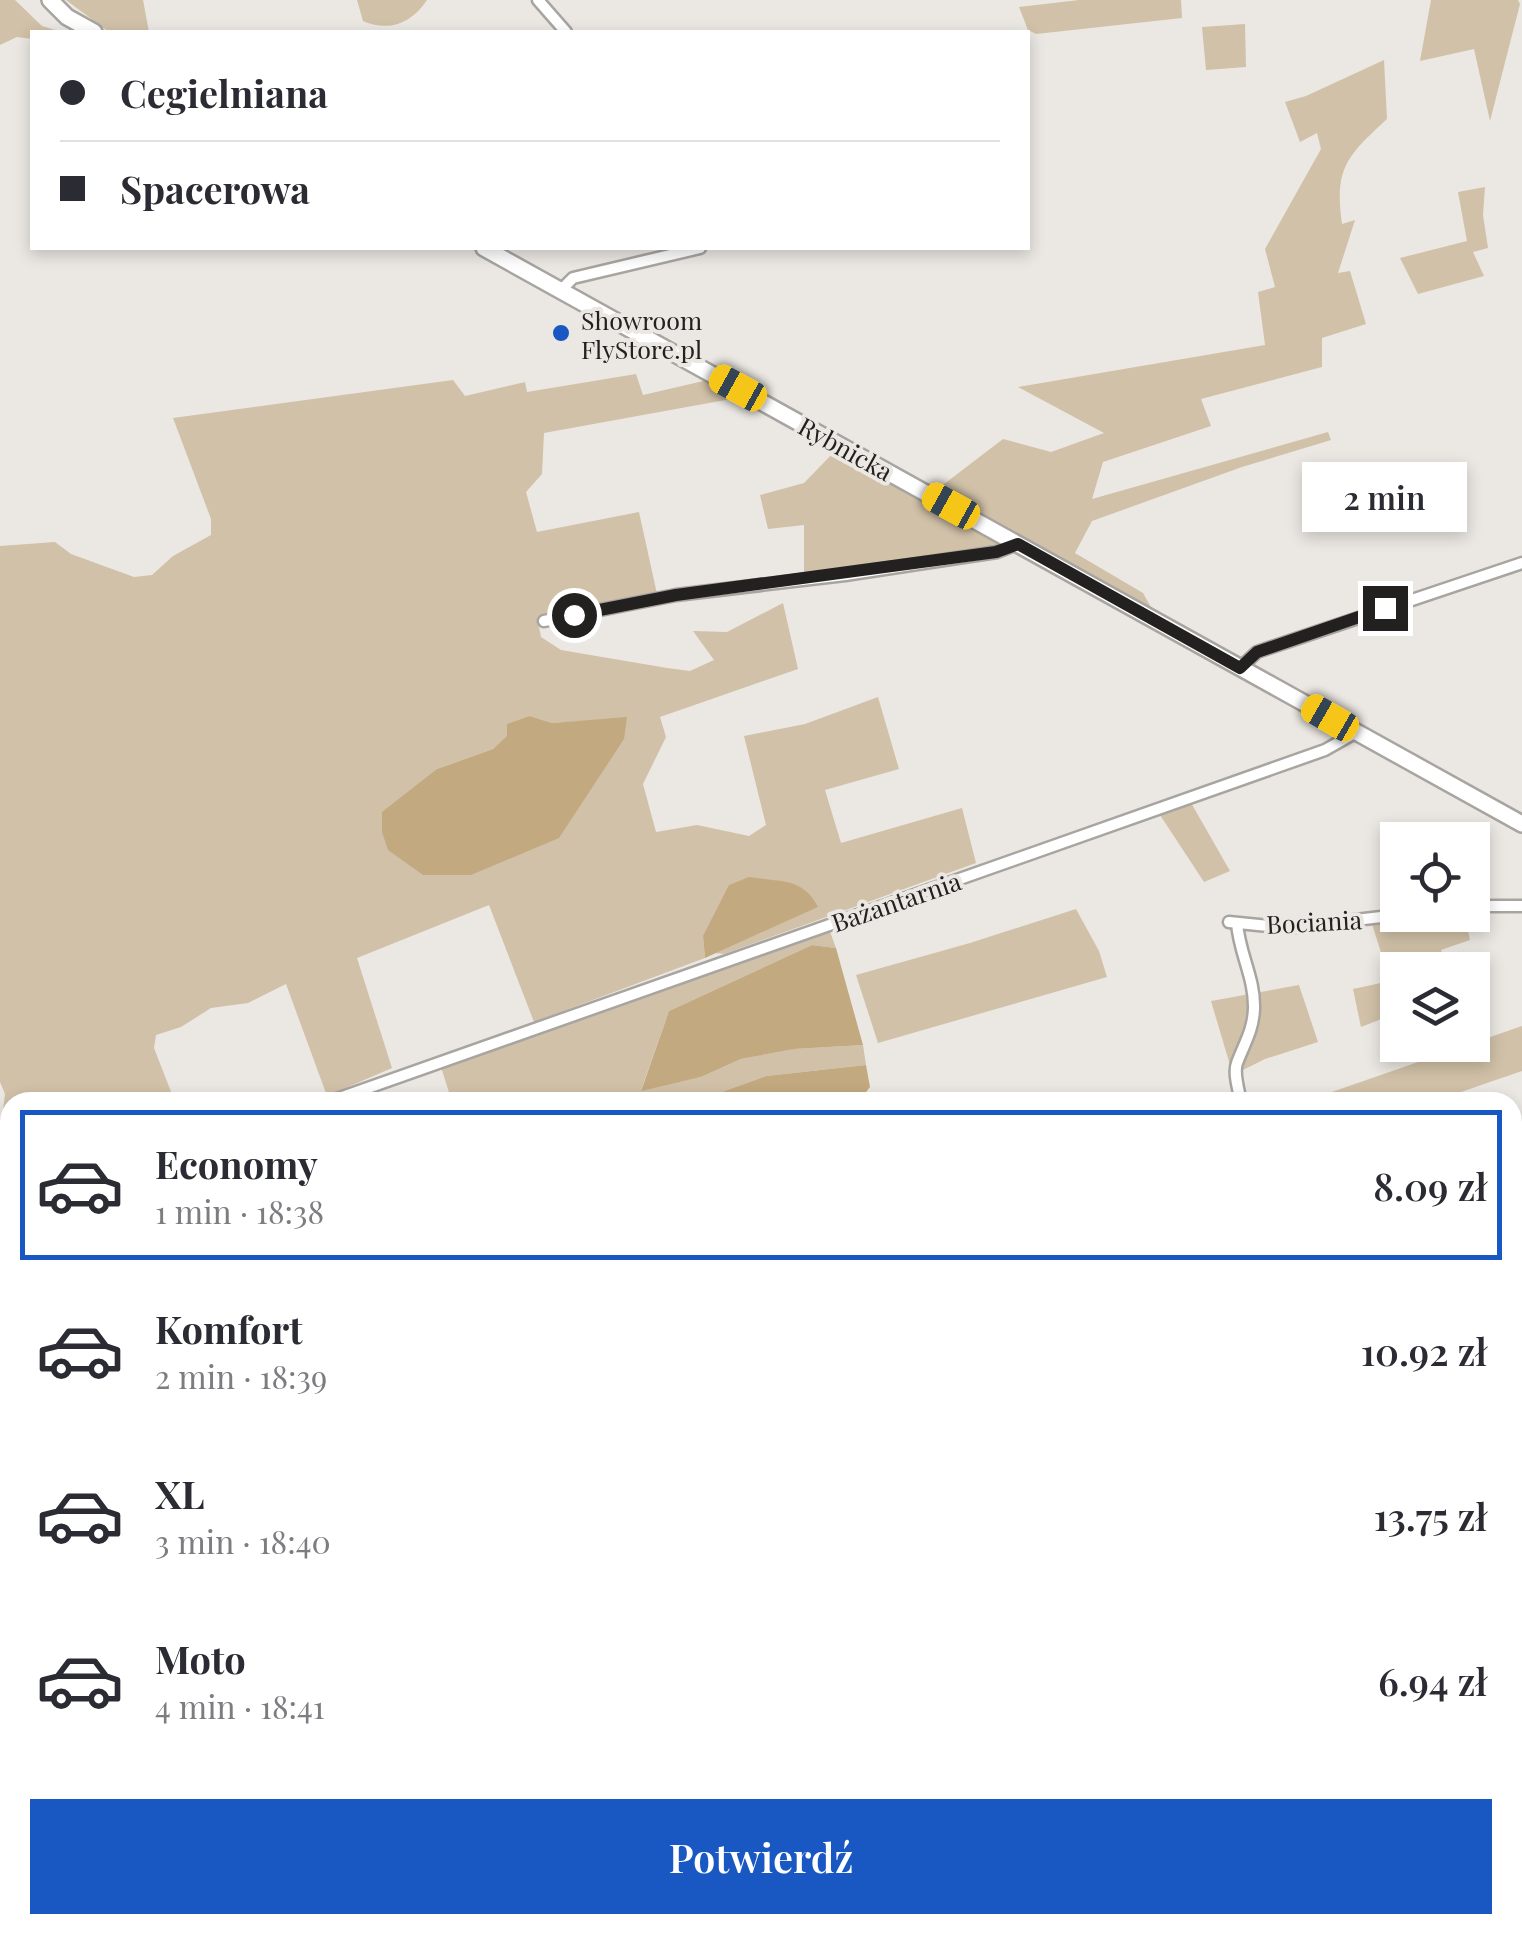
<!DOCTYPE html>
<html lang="pl">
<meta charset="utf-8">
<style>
body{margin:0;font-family:"Playfair Display",serif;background:#f7f7f7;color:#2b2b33;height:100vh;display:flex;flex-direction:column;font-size:38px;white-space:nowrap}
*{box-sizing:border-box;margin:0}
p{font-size:32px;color:#7c7c81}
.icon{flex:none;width:55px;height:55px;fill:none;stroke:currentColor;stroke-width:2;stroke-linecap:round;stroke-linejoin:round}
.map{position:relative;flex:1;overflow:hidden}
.panel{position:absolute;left:0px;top:1092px;width:1522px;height:842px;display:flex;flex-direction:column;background:#fff;border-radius:30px 30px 0 0;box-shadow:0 5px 15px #0003}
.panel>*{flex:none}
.banner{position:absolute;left:30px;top:30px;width:1000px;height:220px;border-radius:0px;box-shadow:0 5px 15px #0003;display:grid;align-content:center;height:220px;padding:0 30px;background:#fff}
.fabs{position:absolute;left:1380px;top:822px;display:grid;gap:20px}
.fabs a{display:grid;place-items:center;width:110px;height:110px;border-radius:0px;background:#fff;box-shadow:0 5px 15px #0003;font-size:50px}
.end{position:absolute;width:45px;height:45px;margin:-22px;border:12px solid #232120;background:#fff;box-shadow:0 0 0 5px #fff}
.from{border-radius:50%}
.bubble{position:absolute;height:70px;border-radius:0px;background:#fff;box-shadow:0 5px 15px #0003;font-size:32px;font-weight:600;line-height:70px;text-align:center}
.car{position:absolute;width:30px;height:60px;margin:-30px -15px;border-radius:12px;box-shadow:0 0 8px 2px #0007;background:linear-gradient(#f5c518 24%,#345 0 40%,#f5c518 0 76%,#345 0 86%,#f5c518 0)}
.banner b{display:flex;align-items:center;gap:35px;height:95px;font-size:38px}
.banner b+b{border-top:2px solid #e1e1e2}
.banner i{width:25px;height:25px;background:#2b2b33}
ul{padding:18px 0 0;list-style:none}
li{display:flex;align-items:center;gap:30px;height:150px;margin:0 20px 15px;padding:0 10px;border:5px solid transparent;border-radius:0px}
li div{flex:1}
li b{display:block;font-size:38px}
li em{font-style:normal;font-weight:600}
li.on{border-color:#1957c3}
li>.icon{width:90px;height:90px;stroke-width:1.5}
.primary-button{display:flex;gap:20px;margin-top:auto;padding:20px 30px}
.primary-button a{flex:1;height:115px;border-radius:0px;background:#1957c3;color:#fff;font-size:40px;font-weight:600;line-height:115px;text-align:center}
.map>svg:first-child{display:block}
</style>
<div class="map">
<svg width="1522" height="1934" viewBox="0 0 1522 1934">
<rect width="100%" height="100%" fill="#ebe8e3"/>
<!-- green -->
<path fill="#d1c1a8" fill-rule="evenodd" d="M0 0H15L42 26 62 32H32V39L17 37 0 45Z
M66 0H143L149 32H109Z
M357 0H427C411 24 389 32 363 21Z
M1079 0H1181L1182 18 1036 34 1028 30 1019 7Z
M1431 0H1518L1520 4 1490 121 1474 49 1420 61Z
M1245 24 1246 67 1206 70 1202 27Z
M1384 60 1387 119C1347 156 1334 168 1342 224L1355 220 1338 273 1350 271 1366 324 1322 338V367L1201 399 1211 426 1103 462 1092 499 1328 432 1331 440 1242 467 1092 521 1075 553 1143 593 1152 609 935 491 1003 439 1051 452 1104 433 1018 387 1265 345 1258 292 1275 287 1265 249 1321 149 1317 133 1300 142 1285 102 1306 96Z
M1485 187 1483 215 1488 248 1473 252 1484 276 1418 294 1400 258 1467 241 1458 192Z
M636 374 643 395 712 379 742 397 544 433 542 474 526 492 537 532 639 512 657 594 537 617 541 637 561 650 667 668 690 671 714 660 693 631 727 632 783 603 798 669 660 717 666 737 643 784 656 832 697 825 749 836 766 825 744 736 805 724 878 697 899 769 825 790 841 843 962 808 976 863 724 954 715 953 817 907 703 936 705 958 534 1022 489 905 357 958 392 1068 327 1096 286 984 248 1003 211 1008 181 1027 156 1035 154 1048 175 1102H10V1146L0 1136 5 1094 0 1082V546L55 542 71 554 134 577 152 575 173 556 211 535V519L173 418 453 380 465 396 525 382 527 392ZM530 716 552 723 627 718 437 769 493 749Z
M835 451 1001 541 997 547 804 574V525L768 529 760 495 804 483Z
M1190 801 1230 871 1204 882 1160 815Z
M1076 909 1099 951 1107 977 878 1043 856 975 970 943Z
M1429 915H1465L1470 940 1441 950 1448 970H1398L1397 1013 1361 1027 1353 989 1390 981 1372 924Z
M829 929 836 948 812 945 669 1011 641 1090 701 1077 741 1059 793 1049 863 1045 866 1065 766 1076 694 1102H452L441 1067Z
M1299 985 1318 1042 1265 1059 1233 1075 1211 1001Z
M1522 1026V1071L1432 1102H1303Z
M1522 1760V1828L1513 1831V1763Z
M10 1766V1902L0 1905V1769Z"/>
<!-- water -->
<path fill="#c3a97f" d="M530 716 552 723 627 717 624 739 559 838 471 875H423L388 850 382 832V812L437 769 493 749 507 736V724Z
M749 877C779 882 803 877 818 907L705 958 703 936 729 885Z
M812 945 836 948 863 1045 794 1049 741 1059 701 1077 641 1091 669 1011Z
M866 1065 870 1087 859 1101 694 1102 766 1076Z"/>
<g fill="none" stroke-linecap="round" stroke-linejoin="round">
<!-- street casing -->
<g stroke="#a8a5a1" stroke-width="15">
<path id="street" d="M538 0 566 32
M561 290 573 278 700 248
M544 621 676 595 845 575 997 552 1017 544
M1240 668 1257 652 1522 563
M1472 906H1522
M1229 922 1288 928 1398 915
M1237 923C1239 953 1255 978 1254 1009 1253 1031 1244 1044 1237 1063 1233 1073 1239 1091 1241 1102
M328 1102 1325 750 1355 733
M0 1165 10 1167
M0 1577 10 1623
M74 1925 76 1934"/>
</g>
<!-- secondary casing -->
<g stroke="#a8a5a1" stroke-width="20">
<path id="secondary" d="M50 0 67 17 94 32
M484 248 1522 824"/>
</g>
<!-- street -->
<use href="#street" stroke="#fff" stroke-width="10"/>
<!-- secondary -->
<use href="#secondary" stroke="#fff" stroke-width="15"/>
</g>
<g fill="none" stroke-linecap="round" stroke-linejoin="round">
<!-- route -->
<path stroke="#232120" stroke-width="12" d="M574 615 676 595 996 552 1018 544 1240 668 1257 652 1385 608"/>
</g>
<!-- markers -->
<circle fill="#1957c3" stroke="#ebe8e3" stroke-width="4" cx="561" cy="333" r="10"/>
<g text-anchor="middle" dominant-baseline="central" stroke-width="8" stroke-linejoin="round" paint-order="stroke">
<!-- poi labels -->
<g font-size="25" fill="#232120" stroke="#ebe8e3" text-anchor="start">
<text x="581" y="319">Showroom<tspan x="581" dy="29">FlyStore.pl</tspan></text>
</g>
<!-- street labels -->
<g font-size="25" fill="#232120" stroke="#ebe8e3">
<text transform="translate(846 448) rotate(29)">Rybnicka</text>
<text transform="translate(896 901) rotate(-19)">Bażantarnia</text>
<text transform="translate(1314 921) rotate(-3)">Bociania</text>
</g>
</g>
</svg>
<div class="fabs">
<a><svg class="icon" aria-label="locate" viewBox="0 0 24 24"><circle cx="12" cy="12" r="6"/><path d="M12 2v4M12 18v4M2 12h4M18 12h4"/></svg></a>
<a><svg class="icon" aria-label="layers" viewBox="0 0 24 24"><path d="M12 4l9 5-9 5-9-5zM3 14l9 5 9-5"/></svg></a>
</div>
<i class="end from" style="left:574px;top:615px"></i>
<i class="end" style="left:1385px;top:608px"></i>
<div class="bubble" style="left:1302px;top:462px;width:165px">2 min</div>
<i class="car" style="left:738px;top:388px;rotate:299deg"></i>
<i class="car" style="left:951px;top:506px;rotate:299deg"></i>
<i class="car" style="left:1330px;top:718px;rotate:300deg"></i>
<div class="banner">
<b><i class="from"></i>Cegielniana</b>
<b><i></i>Spacerowa</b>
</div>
<section class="panel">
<ul>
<li class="on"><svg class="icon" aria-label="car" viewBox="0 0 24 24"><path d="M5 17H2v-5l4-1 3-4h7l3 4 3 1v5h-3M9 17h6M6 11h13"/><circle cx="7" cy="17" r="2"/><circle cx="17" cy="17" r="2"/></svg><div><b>Economy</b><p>1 min · 18:38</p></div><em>8.09 zł</em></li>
<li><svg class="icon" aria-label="car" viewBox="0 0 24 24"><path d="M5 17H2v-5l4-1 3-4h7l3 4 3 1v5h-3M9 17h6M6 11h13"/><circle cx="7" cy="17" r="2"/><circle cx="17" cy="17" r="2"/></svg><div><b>Komfort</b><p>2 min · 18:39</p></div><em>10.92 zł</em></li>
<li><svg class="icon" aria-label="car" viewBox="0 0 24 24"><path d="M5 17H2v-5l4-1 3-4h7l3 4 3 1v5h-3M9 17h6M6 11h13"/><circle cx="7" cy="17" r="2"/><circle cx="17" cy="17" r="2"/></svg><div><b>XL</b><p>3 min · 18:40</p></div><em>13.75 zł</em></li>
<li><svg class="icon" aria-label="car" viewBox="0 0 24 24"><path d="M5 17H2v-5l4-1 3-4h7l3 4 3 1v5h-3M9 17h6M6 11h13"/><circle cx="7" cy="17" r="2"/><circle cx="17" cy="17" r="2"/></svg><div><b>Moto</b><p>4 min · 18:41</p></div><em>6.94 zł</em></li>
</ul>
<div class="primary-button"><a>Potwierdź</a></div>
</section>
</div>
